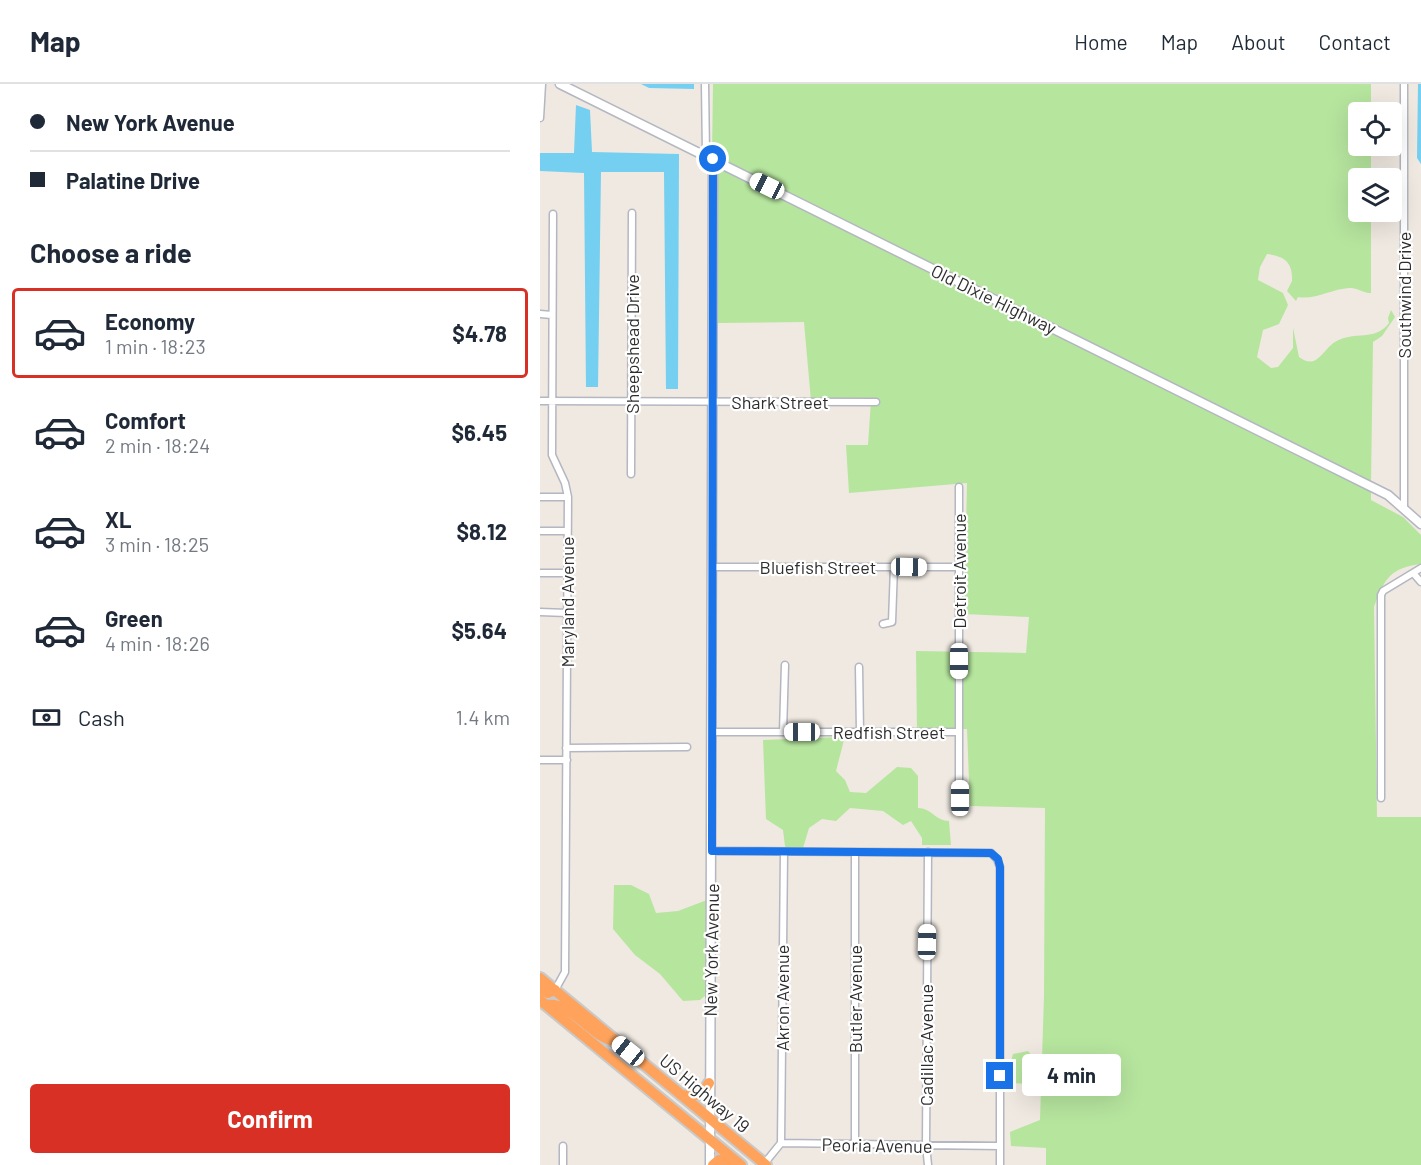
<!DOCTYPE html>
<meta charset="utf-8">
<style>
body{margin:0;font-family:Barlow,sans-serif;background:#f2f2f3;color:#1f2937;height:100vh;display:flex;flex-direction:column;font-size:22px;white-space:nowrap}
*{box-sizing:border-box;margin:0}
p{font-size:20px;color:#747a83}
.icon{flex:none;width:33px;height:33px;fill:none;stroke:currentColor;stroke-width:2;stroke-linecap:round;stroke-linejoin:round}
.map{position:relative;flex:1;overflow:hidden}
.panel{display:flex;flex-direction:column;background:#fff;width:540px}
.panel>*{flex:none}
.banner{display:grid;align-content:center;height:132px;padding:0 30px;background:#fff}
.buttons{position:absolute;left:808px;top:18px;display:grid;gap:12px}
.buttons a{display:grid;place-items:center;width:54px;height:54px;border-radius:6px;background:#fff;box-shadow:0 6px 24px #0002;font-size:30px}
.end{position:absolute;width:27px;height:27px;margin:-14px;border:8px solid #1a73e8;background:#fff;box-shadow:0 0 0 3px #fff}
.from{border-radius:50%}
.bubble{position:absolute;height:42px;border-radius:6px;background:#fff;box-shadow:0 6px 24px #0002;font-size:20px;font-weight:700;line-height:42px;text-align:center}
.car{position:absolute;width:18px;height:36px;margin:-18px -9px;border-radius:8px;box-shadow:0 0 4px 2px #0007;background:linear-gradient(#fff 24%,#345 0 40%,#fff 0 76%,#345 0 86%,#fff 0)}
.banner b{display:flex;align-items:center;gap:21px;height:57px;font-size:22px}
.banner b+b{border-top:2px solid #e0e1e3}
.banner i{width:15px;height:15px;background:#1f2937}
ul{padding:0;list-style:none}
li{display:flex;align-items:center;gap:18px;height:90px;margin:0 12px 9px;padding:0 18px;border:3px solid transparent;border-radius:6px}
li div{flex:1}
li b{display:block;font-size:22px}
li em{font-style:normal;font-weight:700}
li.selected{border-color:#d93025}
li>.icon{width:54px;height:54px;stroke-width:1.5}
h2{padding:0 30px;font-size:27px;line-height:72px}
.pay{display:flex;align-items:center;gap:15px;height:66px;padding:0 30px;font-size:22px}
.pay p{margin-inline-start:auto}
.primary-button{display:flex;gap:12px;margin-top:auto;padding:12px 30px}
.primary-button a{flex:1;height:69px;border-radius:6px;background:#d93025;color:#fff;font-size:24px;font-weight:700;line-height:69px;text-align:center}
header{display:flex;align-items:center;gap:36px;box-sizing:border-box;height:84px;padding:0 30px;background:#fff;border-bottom:2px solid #e0e1e3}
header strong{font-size:28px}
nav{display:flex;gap:33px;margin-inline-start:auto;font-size:21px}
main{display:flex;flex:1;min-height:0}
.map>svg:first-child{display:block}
</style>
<header>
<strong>Map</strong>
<nav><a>Home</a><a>Map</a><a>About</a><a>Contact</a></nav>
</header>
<main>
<section class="panel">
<div class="banner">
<b><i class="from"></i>New York Avenue</b>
<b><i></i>Palatine Drive</b>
</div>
<h2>Choose a ride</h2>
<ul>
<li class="selected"><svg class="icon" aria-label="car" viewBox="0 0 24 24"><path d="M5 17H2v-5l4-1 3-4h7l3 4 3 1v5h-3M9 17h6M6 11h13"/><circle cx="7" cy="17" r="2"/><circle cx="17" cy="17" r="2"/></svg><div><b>Economy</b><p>1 min · 18:23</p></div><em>$4.78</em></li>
<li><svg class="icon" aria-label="car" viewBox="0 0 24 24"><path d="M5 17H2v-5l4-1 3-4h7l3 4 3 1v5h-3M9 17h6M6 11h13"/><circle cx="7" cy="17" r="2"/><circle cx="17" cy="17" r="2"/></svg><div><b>Comfort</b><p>2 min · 18:24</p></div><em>$6.45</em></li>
<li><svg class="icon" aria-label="car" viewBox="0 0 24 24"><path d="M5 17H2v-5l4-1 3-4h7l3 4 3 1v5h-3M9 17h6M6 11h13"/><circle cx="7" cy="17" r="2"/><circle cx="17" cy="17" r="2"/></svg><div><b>XL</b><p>3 min · 18:25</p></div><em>$8.12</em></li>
<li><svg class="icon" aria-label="car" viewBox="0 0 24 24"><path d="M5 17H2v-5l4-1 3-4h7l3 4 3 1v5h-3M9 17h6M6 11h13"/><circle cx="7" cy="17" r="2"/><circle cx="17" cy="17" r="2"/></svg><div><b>Green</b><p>4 min · 18:26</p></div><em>$5.64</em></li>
</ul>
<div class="pay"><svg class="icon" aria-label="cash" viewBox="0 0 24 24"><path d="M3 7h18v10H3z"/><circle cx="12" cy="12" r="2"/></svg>Cash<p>1.4 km</p></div>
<div class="primary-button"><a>Confirm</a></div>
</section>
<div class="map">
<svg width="881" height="1081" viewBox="0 0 881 1081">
<rect width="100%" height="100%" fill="#efe9e1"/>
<!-- green -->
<path fill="#b6e59e" d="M173 0H831V28H819V62H831V94H819V128H831V209C823 209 816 203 809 204 792 205 775 216 758 213L756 217 747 207 752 197C753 178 744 172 727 170L720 183 718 196 743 209 748 221 739 240 723 246 717 273 731 284 738 283 753 264V244L759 273C777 287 783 265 795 258 815 246 835 258 849 239L848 234 851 226 855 233 842 252 833 258 831 400 172 71Z
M176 80 397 193 398 191 831 407V416L863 433 881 451V480C850 484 844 495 834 523L837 733H881V1081H506V1064L471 1062 470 1048 500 1036 504 912 505 724 430 722 427 645 377 647 376 567 486 569 489 533 424 530 427 399 309 409 306 361H328L331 316 271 317 264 238 178 239Z
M300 653V656H304L296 687 305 696 310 708 326 709 357 683 371 684 378 692V724C391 724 396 737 409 737L411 761H382V754L371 737 363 741 343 727 310 724 296 737 282 735 269 744 263 764 251 770 245 762 243 746 226 735 223 656Z
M74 801H91L109 810 116 829 138 827 167 816 166 911 160 916 143 917 120 890 95 871 73 845Z
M488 967 492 972 489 1000 473 999 468 988 473 970Z"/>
<!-- water -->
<path fill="#75cff0" d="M101 0H154V5L109 4Z
M878 0H881V80L877 74Z
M36 21 50 26 52 68 139 70 138 305H126L124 88H61L58 303H46L44 89 0 87V69H34Z"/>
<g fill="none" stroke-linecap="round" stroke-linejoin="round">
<!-- street casing -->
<g stroke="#b4b7c1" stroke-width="9">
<path id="street" d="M165 0 166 71
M0 34 2 0
M13 130 12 371 25 399 28 413 25 888 15 906
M0 230 12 231
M0 317 336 318
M91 390 92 129
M419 403V714
M0 413H28
M864 422V0
M0 447H27
M172 483H419
M0 489H27
M874 490 881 498
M0 528 27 529
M343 540 352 538 354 483
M319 583 320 648
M171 648H419
M243 648 245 581
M26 664 147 663
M0 676H27
M841 714V511L843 507 881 484
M172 767 451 769 457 775 460 783V1081
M388 768 386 1061 388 1081
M241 1059 244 768
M315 1061V768
M224 1080 241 1059 460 1062
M23 1081V1062"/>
</g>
<!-- secondary casing -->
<g stroke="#b4b7c1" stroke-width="11">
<path id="secondary" d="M20 0 848 411 881 440
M170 1081 173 75"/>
</g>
<!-- highway casing -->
<g stroke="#c9c9c9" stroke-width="14">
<path id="highway" d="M0 894 226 1081
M0 905 8 909 15 906
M0 916 201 1081
M6 921C32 917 49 952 74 957
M141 1011C155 1013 162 1011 169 999
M173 1081 179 1076H194"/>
</g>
<!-- street -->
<use href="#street" stroke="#fff" stroke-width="6"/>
<!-- secondary -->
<use href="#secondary" stroke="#fff" stroke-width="8"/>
<!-- highway -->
<use href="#highway" stroke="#ffa35c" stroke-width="10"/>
</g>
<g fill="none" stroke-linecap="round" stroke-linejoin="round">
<!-- route -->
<path stroke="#1a73e8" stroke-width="8" d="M173 75 172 767 451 769 458 775 460 783V992"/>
</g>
<g text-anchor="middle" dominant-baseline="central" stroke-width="4.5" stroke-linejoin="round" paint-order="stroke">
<!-- street labels -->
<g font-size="18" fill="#2e2e2e" stroke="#fff">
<text transform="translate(864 211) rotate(-90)">Southwind Drive</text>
<text transform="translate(454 215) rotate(26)">Old Dixie Highway</text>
<text transform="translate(92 260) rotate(-90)">Sheepshead Drive</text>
<text x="240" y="318">Shark Street</text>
<text x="278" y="483">Bluefish Street</text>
<text transform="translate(419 487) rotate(-90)">Detroit Avenue</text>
<text transform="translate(27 518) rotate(-90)">Maryland Avenue</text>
<text x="349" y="648">Redfish Street</text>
<text transform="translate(171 866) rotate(-89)">New York Avenue</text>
<text transform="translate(242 914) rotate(-90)">Akron Avenue</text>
<text transform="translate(315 915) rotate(-90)">Butler Avenue</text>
<text transform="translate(386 961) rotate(-90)">Cadillac Avenue</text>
<text transform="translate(165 1009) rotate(40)">US Highway 19</text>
<text transform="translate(337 1061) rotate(1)">Peoria Avenue</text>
</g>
</g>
</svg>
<div class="buttons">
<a><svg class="icon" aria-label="locate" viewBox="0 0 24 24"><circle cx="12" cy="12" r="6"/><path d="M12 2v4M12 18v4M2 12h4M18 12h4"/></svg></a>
<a><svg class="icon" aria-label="layers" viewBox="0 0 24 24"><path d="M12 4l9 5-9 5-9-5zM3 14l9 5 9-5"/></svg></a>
</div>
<i class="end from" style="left:173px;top:75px"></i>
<i class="end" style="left:460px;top:992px"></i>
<div class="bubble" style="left:482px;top:970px;width:99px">4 min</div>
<i class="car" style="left:227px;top:102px;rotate:296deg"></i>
<i class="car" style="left:369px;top:483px;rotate:91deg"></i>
<i class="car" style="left:419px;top:577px;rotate:180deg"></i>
<i class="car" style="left:262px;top:648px;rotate:270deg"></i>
<i class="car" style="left:420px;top:714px;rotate:0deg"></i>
<i class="car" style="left:387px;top:858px;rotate:1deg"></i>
<i class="car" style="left:88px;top:967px;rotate:309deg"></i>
</div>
</main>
